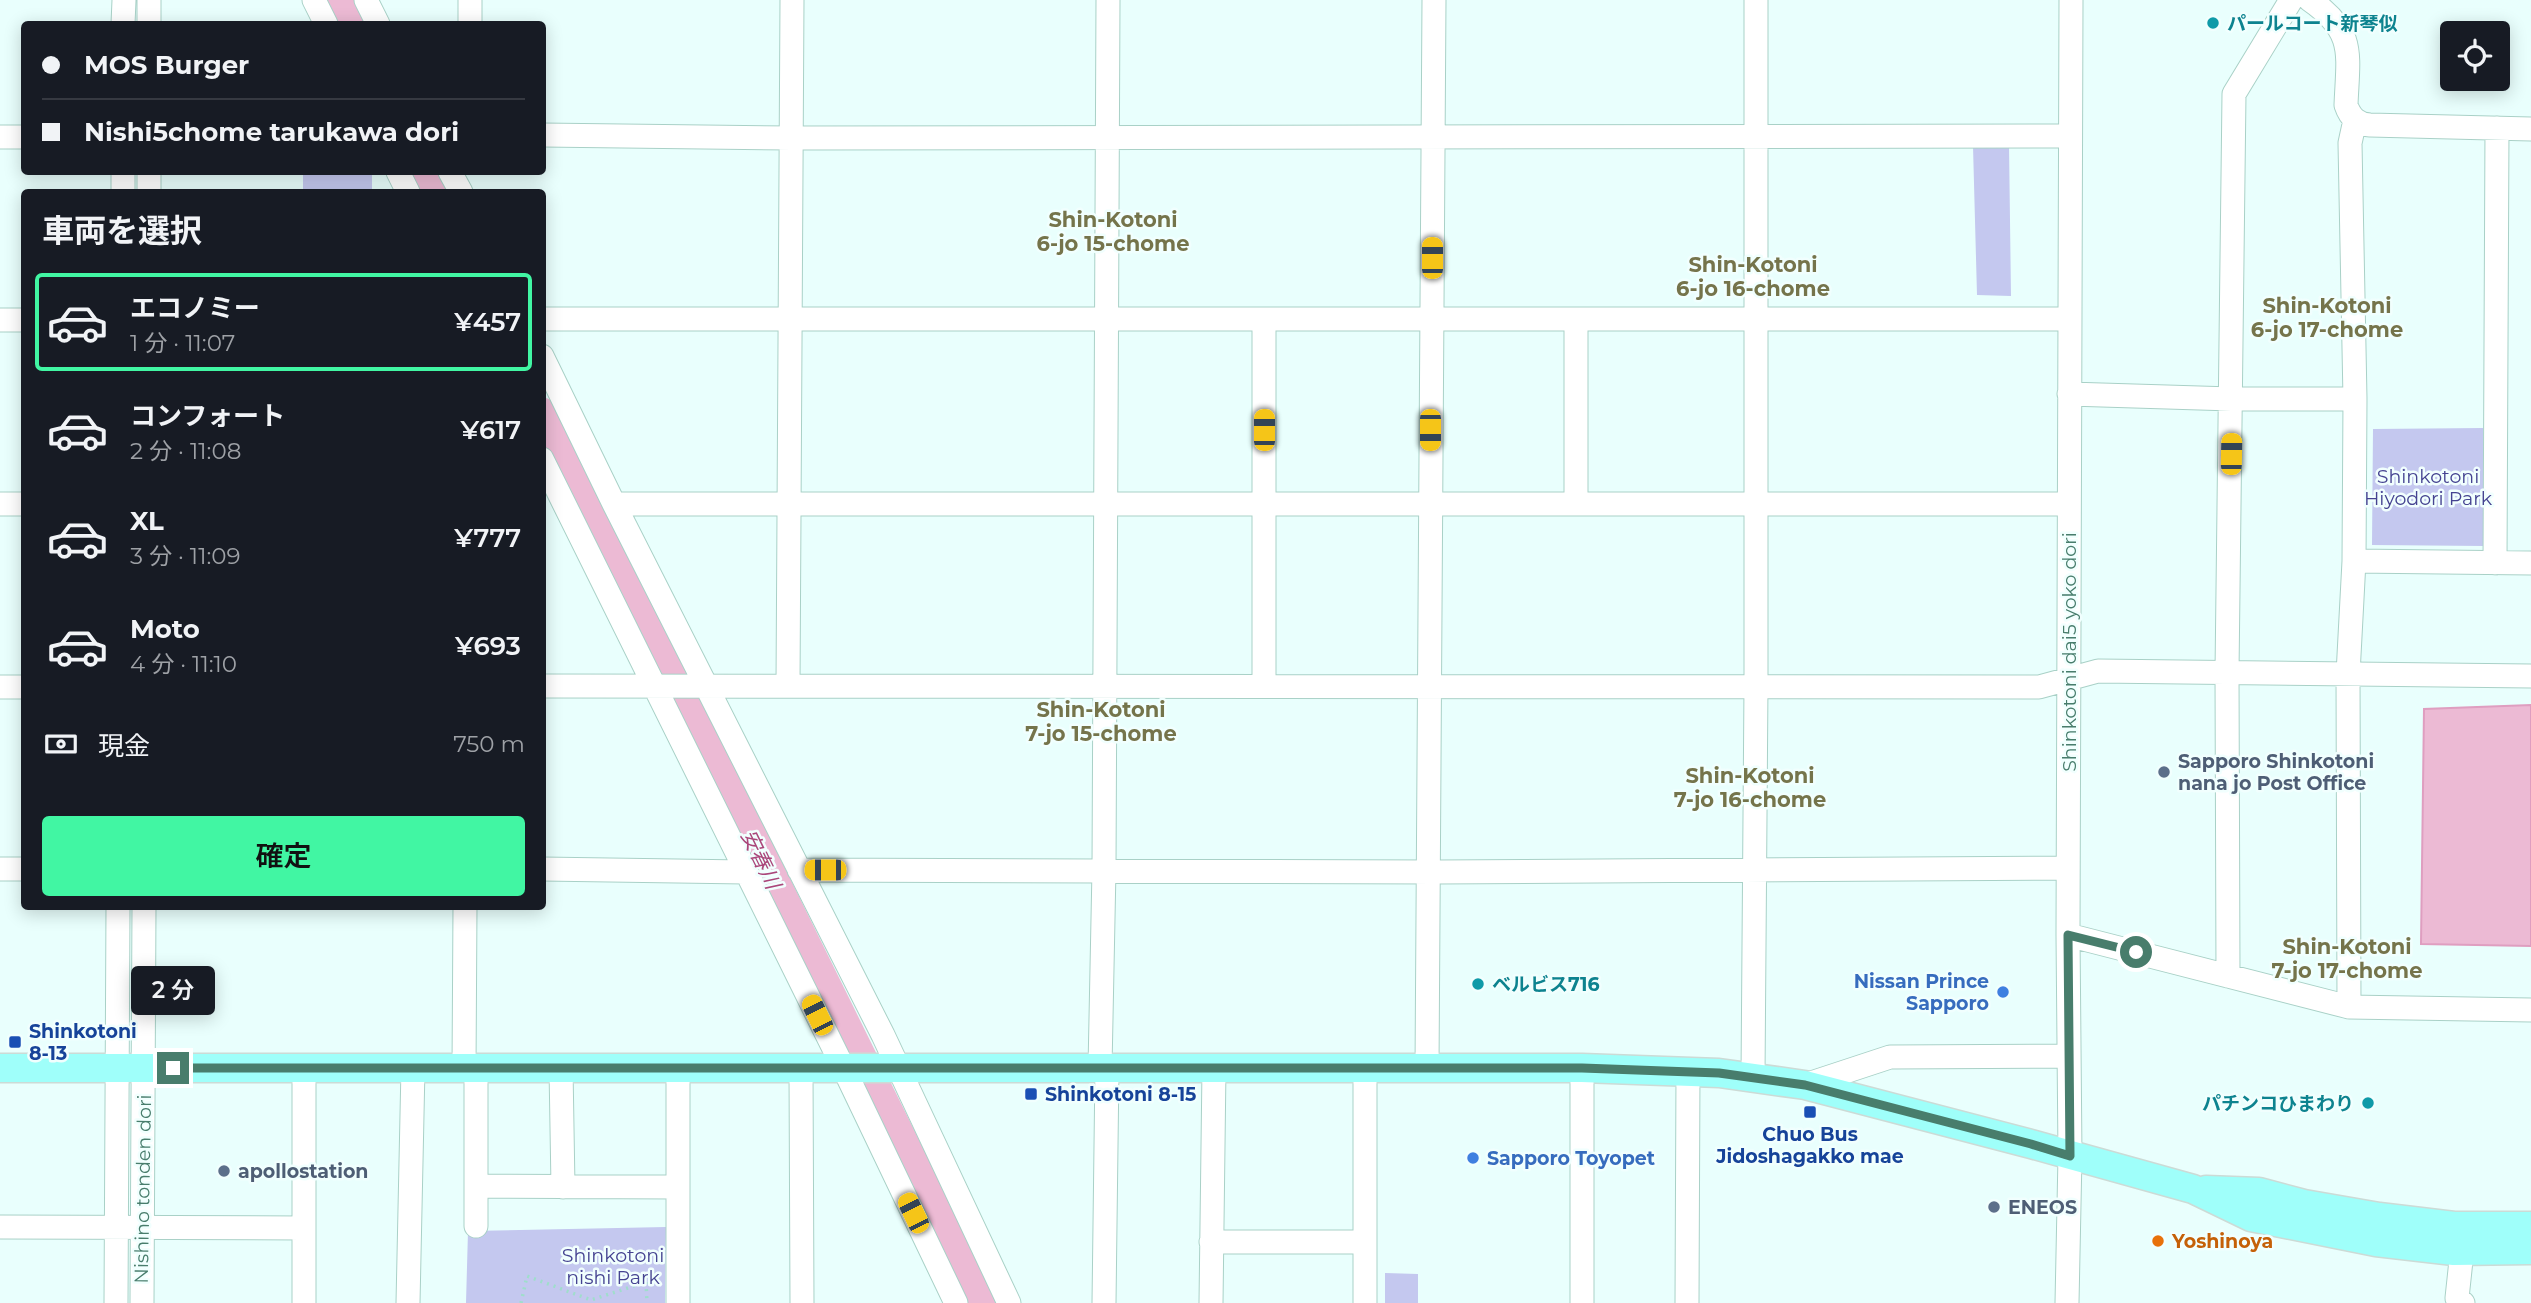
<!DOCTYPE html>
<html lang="ja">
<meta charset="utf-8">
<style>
body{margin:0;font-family:Montserrat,"Noto Sans JP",sans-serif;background:#242831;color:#f1f3f6;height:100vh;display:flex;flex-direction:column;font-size:26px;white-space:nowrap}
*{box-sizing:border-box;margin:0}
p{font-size:23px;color:#9ea1a6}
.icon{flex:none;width:38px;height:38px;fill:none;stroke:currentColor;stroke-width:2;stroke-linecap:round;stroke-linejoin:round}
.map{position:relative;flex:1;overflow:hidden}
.details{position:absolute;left:21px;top:189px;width:525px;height:721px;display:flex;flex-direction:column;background:#171b24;border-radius:7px;box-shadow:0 4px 18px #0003}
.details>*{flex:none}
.banner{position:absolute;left:21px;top:21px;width:525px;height:154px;border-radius:7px;box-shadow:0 4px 18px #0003;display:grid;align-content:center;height:154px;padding:0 21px;background:#171b24}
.buttons{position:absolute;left:2440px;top:21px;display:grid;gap:14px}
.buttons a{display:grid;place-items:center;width:70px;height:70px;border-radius:7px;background:#171b24;box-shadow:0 4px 18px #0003;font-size:35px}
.end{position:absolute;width:32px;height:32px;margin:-16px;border:9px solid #487d6c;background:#fff;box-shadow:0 0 0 4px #fff}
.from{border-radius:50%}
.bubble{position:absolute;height:49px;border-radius:7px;background:#171b24;box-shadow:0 4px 18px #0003;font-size:23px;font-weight:600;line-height:49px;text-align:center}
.car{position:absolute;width:21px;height:42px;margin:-21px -10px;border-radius:9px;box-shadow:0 0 5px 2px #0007;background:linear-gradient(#f5c518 24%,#345 0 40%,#f5c518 0 76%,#345 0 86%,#f5c518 0)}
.banner b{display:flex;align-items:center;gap:24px;height:66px;font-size:26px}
.banner b+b{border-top:2px solid #363941}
.banner i{width:18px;height:18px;background:#f1f3f6}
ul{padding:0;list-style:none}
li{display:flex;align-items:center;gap:21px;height:98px;margin:0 14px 10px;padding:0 7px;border:4px solid transparent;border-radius:7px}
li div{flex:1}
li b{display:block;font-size:26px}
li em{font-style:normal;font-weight:600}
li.current{border-color:#41f6a3}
li>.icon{width:63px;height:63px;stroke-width:1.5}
h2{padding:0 21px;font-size:32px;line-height:84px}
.pay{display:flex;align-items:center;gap:18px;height:77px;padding:0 21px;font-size:26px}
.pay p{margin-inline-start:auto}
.primary-button{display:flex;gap:14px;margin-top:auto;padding:14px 21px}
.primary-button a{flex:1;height:80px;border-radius:7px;background:#41f6a3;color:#111;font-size:28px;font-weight:600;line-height:80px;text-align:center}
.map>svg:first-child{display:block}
</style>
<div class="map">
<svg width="2531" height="1303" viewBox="0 0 2531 1303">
<rect width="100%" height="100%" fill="#e9fffd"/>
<!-- green -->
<path fill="#c4c8ef" d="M2009 145 2011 296 1977 295 1973 146Z
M303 172H372V192H303Z
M2483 428 2485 546 2372 545 2373 429Z
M666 1227 665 1303H466L468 1231Z
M1385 1273 1418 1274V1303H1385Z"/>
<!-- water -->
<path fill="#ecbad4" stroke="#df9ec0" stroke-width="2" d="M2531 705V946L2421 944 2424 709Z"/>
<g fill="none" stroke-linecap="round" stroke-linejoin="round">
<!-- river -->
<path stroke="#ecbad4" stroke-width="35" d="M336 0 348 24
M422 172 432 192
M542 415 980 1303"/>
<!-- minor casing -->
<g stroke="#a9d1c7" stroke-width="25">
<path id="minor" d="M149 0V24
M314 0 326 24
M366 0 378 24
M2310 0C2356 32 2348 54 2346 105 2350 117 2357 124 2370 125L2531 129
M123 24 124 0
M470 24V0
M542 135 792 138 2070 136
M0 137H24
M398 172 408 192
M450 172 461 192
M123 192V172
M149 192V172
M542 319H2070
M0 320H24
M1264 320V686
M1576 321V503
M542 356 614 504 883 1035 1009 1303
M2069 394 2232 399H2355
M542 459 844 1069 956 1303
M0 504H24
M614 504H2069
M2354 561 2531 563
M2495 563 2497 128
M542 686 2039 687 2098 671 2531 676
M788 686 792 0
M0 687H24
M0 869H24
M542 869 745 872
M799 870 1437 872 2068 868
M2068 935 2349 1007 2531 1010
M2228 976 2227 672 2234 94 2291 0
M2349 1007 2348 674 2354 561 2355 399 2350 143 2355 120
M561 1068 563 1187
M1100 1068 1104 869 1108 0
M1582 1068V1303
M464 1069 465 906
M678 1069V1303
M801 1069 802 1303
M1427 1069 1434 0
M1753 1077 1756 686V0
M1805 1085 1890 1057 2068 1056
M476 1186 676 1187
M476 1226V1069
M0 1227 303 1228
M1211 1242H1365
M2462 1251 2457 1298 2463 1303
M116 1303 118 906
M142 1303 144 906
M304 1303V1068
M408 1303 413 1068
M1104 1303 1107 1068
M1211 1303 1214 1068
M1365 1303V1068
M1687 1303 1688 1071
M2067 1303 2070 1156 2068 935 2071 0"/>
</g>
<!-- major casing -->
<g stroke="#ccdbd6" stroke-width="31">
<path id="major" d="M0 1068H1582L1719 1073 1805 1085 2031 1144 2193 1189 2251 1217 2376 1242 2454 1251 2531 1250
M2206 1190 2259 1192 2304 1204 2379 1217 2454 1226H2531"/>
</g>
<!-- path -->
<path stroke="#9fdecb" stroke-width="3.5" stroke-dasharray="2 5" stroke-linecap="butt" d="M521 1303 527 1276 591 1300 646 1282 647 1303"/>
<!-- minor -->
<use href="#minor" stroke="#fff" stroke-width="23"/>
<!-- major -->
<use href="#major" stroke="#9ffffa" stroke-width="28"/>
</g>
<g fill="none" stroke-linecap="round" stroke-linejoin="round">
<!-- route -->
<path stroke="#487d6c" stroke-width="9" d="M173 1068H1582L1719 1073 1805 1085 2031 1144 2070 1156 2068 935 2136 952"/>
</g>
<!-- markers -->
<g fill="#0f9aa8" stroke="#f1fffe" stroke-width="2.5">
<circle cx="2213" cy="23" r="7"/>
<circle cx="1478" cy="984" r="7"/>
<circle cx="2368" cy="1103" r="7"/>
</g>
<g fill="#5c6f8a" stroke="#f1fffe" stroke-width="2.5">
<circle cx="2164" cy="772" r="7"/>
<circle cx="224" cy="1171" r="7"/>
<circle cx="1994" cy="1207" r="7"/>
</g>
<g fill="#3f7fe0" stroke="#f1fffe" stroke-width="2.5">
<circle cx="2003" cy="992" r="7"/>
<circle cx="1473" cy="1158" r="7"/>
</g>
<g fill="#1a4fb4" stroke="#f1fffe" stroke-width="2.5">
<rect x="8" y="1035" width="14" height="14" rx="3.5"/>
<rect x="1024" y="1087" width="14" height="14" rx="3.5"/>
<rect x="1803" y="1105" width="14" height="14" rx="3.5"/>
</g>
<circle fill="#e8710a" stroke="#f1fffe" stroke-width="2.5" cx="2158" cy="1241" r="7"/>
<g text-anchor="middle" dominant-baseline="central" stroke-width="5" stroke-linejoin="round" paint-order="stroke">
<!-- culture labels -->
<g font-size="19" font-weight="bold" fill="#0d838f" stroke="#f1fffe" text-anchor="start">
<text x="2227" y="23">パールコート新琴似</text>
<text x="1492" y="984">ベルビス716</text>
<text x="2354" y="1103" text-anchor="end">パチンコひまわり</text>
</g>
<!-- park labels -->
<g font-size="19" fill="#454391" stroke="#f1fffe">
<text x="2428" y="476">Shinkotoni<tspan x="2428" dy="22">Hiyodori Park</tspan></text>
<text x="613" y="1255">Shinkotoni<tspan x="613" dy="22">nishi Park</tspan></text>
</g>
<!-- street labels -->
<g font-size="19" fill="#487d6c" stroke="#f1fffe">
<text transform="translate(2069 652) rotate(-90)">Shinkotoni dai5 yoko dori</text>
<text transform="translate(143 1189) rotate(-89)">Nishino tonden dori</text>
</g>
<!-- service labels -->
<g font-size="19" font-weight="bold" fill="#4e5e75" stroke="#f1fffe" text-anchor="start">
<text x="2178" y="761">Sapporo Shinkotoni<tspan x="2178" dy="22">nana jo Post Office</tspan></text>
<text x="238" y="1171">apollostation</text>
<text x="2008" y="1207">ENEOS</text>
</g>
<!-- shop labels -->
<g font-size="19" font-weight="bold" fill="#366cbe" stroke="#f1fffe" text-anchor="end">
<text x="1989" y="981">Nissan Prince<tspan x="1989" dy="22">Sapporo</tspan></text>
<text x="1487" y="1158" text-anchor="start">Sapporo Toyopet</text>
</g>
<!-- transit labels -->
<g font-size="19" font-weight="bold" fill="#164399" stroke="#f1fffe" text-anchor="start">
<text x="29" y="1031">Shinkotoni<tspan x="29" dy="22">8-13</tspan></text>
<text x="1045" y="1094">Shinkotoni 8-15</text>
<text x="1810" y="1134" text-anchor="middle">Chuo Bus<tspan x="1810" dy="22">Jidoshagakko mae</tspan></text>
</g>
<!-- food labels -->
<g font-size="19" font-weight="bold" fill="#c56008" stroke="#f1fffe" text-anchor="start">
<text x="2172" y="1241">Yoshinoya</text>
</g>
<!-- neighbourhood labels -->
<g font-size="21" font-weight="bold" fill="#75744b" stroke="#f1fffe">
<text x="1113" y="219">Shin-Kotoni<tspan x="1113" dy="24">6-jo 15-chome</tspan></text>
<text x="1753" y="264">Shin-Kotoni<tspan x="1753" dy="24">6-jo 16-chome</tspan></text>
<text x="2327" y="305">Shin-Kotoni<tspan x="2327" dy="24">6-jo 17-chome</tspan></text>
<text x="1101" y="709">Shin-Kotoni<tspan x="1101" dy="24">7-jo 15-chome</tspan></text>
<text x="1750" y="775">Shin-Kotoni<tspan x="1750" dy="24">7-jo 16-chome</tspan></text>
<text x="2347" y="946">Shin-Kotoni<tspan x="2347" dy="24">7-jo 17-chome</tspan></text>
</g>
<!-- water labels -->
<g font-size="21" font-style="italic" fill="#aa467a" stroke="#f1fffe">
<text transform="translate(761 859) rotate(64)">安春川</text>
</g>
</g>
</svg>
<div class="buttons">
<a><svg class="icon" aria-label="locate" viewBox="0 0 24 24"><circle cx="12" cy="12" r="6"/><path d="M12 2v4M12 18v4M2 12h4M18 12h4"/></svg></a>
</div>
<i class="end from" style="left:2136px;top:952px"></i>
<i class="end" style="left:173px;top:1068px"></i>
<div class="bubble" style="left:131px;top:966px;width:84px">2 分</div>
<i class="car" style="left:1432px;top:258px;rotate:0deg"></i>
<i class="car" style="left:1264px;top:430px;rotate:0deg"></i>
<i class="car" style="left:1430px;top:430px;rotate:180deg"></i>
<i class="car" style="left:2231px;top:454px;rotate:1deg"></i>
<i class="car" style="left:825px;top:870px;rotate:270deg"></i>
<i class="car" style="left:817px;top:1015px;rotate:334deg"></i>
<i class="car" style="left:913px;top:1213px;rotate:334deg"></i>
<div class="banner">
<b><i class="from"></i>MOS Burger</b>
<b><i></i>Nishi5chome tarukawa dori</b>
</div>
<section class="details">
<h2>車両を選択</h2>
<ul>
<li class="current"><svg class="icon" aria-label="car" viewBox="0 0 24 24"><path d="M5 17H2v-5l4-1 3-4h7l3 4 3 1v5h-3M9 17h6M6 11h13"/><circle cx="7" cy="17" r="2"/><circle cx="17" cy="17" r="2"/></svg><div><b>エコノミー</b><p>1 分 · 11:07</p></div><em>¥457</em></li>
<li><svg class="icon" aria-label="car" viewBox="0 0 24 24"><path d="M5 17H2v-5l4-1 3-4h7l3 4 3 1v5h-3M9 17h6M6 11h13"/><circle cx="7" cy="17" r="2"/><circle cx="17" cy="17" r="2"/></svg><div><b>コンフォート</b><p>2 分 · 11:08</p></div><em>¥617</em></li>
<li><svg class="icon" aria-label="car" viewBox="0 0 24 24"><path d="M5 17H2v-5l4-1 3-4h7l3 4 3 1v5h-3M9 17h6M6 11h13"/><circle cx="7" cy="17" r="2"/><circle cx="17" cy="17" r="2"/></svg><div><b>XL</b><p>3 分 · 11:09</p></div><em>¥777</em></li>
<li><svg class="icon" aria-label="car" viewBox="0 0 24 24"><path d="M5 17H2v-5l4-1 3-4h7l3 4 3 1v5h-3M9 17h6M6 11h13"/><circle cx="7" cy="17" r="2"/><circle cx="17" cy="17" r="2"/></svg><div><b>Moto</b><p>4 分 · 11:10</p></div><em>¥693</em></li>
</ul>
<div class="pay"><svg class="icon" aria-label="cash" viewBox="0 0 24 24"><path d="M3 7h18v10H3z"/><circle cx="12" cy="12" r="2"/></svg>現金<p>750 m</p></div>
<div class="primary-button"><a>確定</a></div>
</section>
</div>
